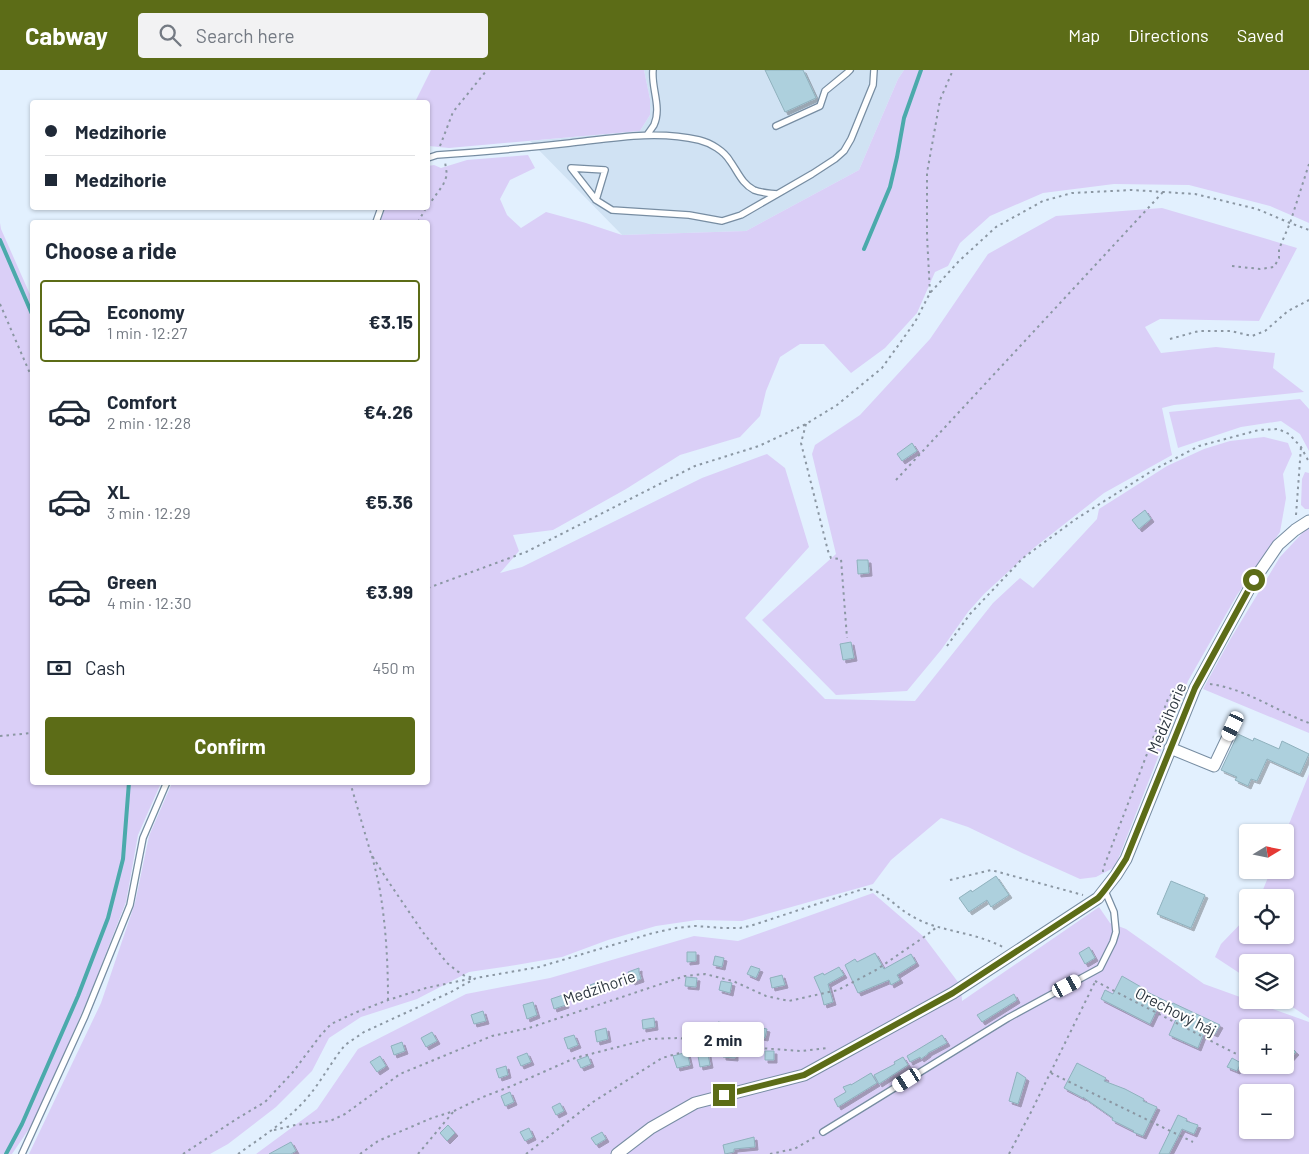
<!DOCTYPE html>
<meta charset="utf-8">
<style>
body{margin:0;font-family:Barlow,sans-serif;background:#f2f2f3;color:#1f2937;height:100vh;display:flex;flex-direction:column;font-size:19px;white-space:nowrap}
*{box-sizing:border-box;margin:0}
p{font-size:16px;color:#747a83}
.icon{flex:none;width:28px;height:28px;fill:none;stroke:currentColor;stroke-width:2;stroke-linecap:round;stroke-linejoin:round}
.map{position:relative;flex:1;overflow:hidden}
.sheet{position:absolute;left:30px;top:150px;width:400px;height:565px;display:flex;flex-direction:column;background:#fff;border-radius:5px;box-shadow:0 1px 4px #0004}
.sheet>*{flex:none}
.guide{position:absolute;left:30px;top:30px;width:400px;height:110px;border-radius:5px;box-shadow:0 1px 4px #0004;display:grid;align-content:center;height:110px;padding:0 15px;background:#fff}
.needle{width:32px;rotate:80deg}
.buttons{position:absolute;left:1239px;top:754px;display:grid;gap:10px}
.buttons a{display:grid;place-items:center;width:55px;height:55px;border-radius:5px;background:#fff;box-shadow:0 1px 4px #0004;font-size:25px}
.end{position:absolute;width:22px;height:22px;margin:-11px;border:6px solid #5c6c17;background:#fff;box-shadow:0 0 0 2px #fff}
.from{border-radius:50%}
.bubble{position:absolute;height:35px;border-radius:5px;background:#fff;box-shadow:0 1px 4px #0004;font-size:16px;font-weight:700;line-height:35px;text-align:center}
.car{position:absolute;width:15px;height:30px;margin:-15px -8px;border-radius:6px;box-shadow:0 0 4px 1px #0007;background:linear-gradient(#fff 24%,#345 0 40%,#fff 0 76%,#345 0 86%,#fff 0)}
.guide b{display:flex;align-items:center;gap:18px;height:48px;font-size:19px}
.guide b+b{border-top:1px solid #e0e1e3}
.guide i{width:12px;height:12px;background:#1f2937}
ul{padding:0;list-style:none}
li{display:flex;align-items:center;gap:15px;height:82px;margin:0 10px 8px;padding:0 5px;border:2px solid transparent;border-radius:5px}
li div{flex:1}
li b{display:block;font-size:19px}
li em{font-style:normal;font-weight:700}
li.on{border-color:#5c6c17}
li>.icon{width:45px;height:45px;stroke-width:1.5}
h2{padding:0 15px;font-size:22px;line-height:60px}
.pay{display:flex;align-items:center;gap:12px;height:55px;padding:0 15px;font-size:19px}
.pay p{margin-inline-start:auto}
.button{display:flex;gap:10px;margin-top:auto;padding:10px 15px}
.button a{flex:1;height:58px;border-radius:5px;background:#5c6c17;color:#fff;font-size:20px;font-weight:700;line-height:58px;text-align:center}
header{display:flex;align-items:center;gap:30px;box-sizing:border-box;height:70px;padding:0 25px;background:#5c6c17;color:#fff}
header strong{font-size:24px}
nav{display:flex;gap:28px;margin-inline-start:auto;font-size:18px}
.search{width:350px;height:45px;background:#f2f2f3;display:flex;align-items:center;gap:12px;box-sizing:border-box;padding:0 18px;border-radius:5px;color:#747a83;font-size:19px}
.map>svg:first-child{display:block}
</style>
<header>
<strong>Cabway</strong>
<div class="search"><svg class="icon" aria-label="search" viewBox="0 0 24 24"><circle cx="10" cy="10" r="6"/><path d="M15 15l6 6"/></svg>Search here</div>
<nav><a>Map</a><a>Directions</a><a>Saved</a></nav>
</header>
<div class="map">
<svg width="1309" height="1084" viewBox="0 0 1309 1084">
<defs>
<filter id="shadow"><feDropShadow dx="3" dy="3" stdDeviation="0" flood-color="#0004"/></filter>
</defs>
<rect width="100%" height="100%" fill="#e2f0fe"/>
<!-- built -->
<path fill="#d0e2f3" d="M644 0H904L898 9 859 100 746 161 622 165 530 71 640 61 650 45V29Z"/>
<!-- green -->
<path fill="#dacff7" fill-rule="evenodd" d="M431 0H644L650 29V45L640 61 449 78 429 76V83L428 84V32H415Z
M904 0H1309V153L1270 136 1189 115 1114 114 1043 123 990 146 960 173 948 196 935 202 917 243 885 278 851 303 824 274H800L780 287 766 321 760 346 740 367 680 385 626 419 553 460 513 465 519 481 500 503 522 497 702 408 767 384 785 398 809 477 745 548 825 629 915 631 993 533 1020 508 1033 518 1097 449 1099 439 1167 396 1204 379 1230 371 1264 367 1288 373 1292 384 1283 404 1286 428 1280 462 1237 525 1188 611 1115 797 1096 807 1080 809 1022 783 968 757 941 748 891 790 873 814 742 851 697 850 656 856 608 870 562 887 516 895 469 902 417 929 361 947 329 968 312 1001 276 1037 228 1074 210 1084H29L101 933 135 833 149 766 172 713 428 712V152H380L385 138H428V96L434 95 441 98 467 90 528 85 535 98 510 110 500 129 507 145 521 158 546 142 586 153 622 165 746 161 859 100 898 9Z
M1162 138 1297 178 1259 251 1160 249 1145 257 1161 283 1216 277 1275 283 1273 298 1304 322 1174 335 1162 338 1172 385 1104 423 1035 477 984 524 968 542 941 580 907 621 836 625 762 550 836 484 812 384 815 375 860 345 930 269 988 184 1056 146Z
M0 153 1 159 32 229V712L161 713 138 765 126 832 90 924 35 1050 12 1084H0Z
M1300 329 1309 339V381L1300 364 1281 351 1241 357 1178 378 1169 342Z
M1305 402 1309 403V439H1305L1301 435 1302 409Z
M1309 457V663L1203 619 1231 568 1280 487 1307 458Z
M1309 704V948L1282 930H1285V892H1248L1247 908 1215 887 1221 874 1247 847 1248 865H1285V828L1260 827 1271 800H1285V764Z
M873 823 924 867 961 916 962 931 1099 837 1110 853 1126 859 1204 914 1309 952V1084H256L317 1039 358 979 466 924 550 908 694 866 738 871ZM1248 958H1285V995H1248ZM1248 1022H1285V1060H1248Z"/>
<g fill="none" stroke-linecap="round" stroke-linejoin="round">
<!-- stream -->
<path stroke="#4baaab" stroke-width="4" d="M0 170 32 244
M864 179 890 117 897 87 904 48 921 0
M6 1084 22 1054 78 926 108 848 123 789 129 712"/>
</g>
<!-- building -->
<path fill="#add0dd" stroke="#8fb1bd" filter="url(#shadow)" d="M765 0H803L816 28 785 42Z
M912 373 917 381 902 391 897 384Z
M1145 440 1151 449 1139 459 1132 450Z
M857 490H868L869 503 858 504Z
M851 572 854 588 843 590 840 574Z
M1238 664 1253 671 1254 668 1279 679 1282 671 1309 684 1300 704 1267 689 1257 711 1251 709 1248 716 1235 710 1237 707 1221 700Z
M996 806 1009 825 991 837 987 830 969 842 959 828 971 820 972 822Z
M1171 811 1205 825 1191 858 1157 844Z
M1089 877 1095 888 1085 894 1079 883Z
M687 882H696V891L687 892Z
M875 883 884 899 911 884 916 893 897 905 900 910 891 915 889 910 858 923 845 895 855 889 857 892Z
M715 886 724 888 722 897 713 895Z
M751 896 760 899 756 908 747 904Z
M839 897 844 905 828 914 833 932 824 935 821 923 814 907 823 903 824 905Z
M639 898V902L641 909 632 912 628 902Z
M782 905 785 915 772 918 770 908Z
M1122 906 1148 921 1147 922 1172 934 1173 933 1220 955 1215 964 1205 960 1198 978 1169 965 1177 947 1158 937 1150 954 1101 929 1105 920 1113 924Z
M686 907 697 908 696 917 685 916Z
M721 911 732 913 730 923 719 920Z
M598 912 602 920 594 923 590 915Z
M1014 924 1017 930 982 952 977 945Z
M563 925 566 935 554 939 551 929Z
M533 932 537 945 527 949 523 935Z
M483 941 486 951 474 954 471 945Z
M654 948 655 957 643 959 642 950Z
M718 952 729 954 727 963 716 961Z
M757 957 767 959 765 968 756 966Z
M606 958 608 969 597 972 595 961Z
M432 962 437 971 426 977 421 968Z
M574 965 578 975 568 979 564 968Z
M942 965 947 973 928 983V984L921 989 920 987 910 992 907 986Z
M402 972 405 981 394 985 391 976Z
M1285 972 1296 982 1285 994Z
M723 978 735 979V988L723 987Z
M765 981H774V990H765Z
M687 982 690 995 677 998 673 986Z
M527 983 531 992 521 996 517 987Z
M708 984 710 995 700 997 698 986Z
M380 986 386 996 377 1002 370 992Z
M588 986 591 994 581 998 577 990Z
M903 987 908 995 879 1014 874 1005 895 994 894 992Z
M1232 988 1241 993 1237 1001 1227 997Z
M1077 993 1106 1008 1104 1011 1125 1019 1144 1029 1143 1031 1157 1037 1143 1066 1133 1062 1134 1061 1112 1050 1113 1048 1083 1027V1028L1064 1018Z
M506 996 508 1005 499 1008 496 999Z
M1017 1002 1026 1008 1018 1034 1009 1031Z
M871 1003 877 1013 838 1037 834 1029 846 1022 843 1017 851 1014V1015Z
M510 1022 514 1032 505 1036 501 1026Z
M560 1033 564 1041 556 1045 552 1037Z
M1178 1045 1187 1049 1186 1051 1198 1055 1194 1064 1182 1059 1169 1084H1159Z
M448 1055 455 1063 447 1071 440 1063Z
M529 1058 533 1067 525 1071 520 1062Z
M602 1062 606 1069 596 1075 591 1068Z
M754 1067 755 1077 734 1079V1082L725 1084 723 1075Z
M291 1072 296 1081 291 1084H269Z"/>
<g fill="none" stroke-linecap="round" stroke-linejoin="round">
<!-- lane casing -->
<g stroke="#778da2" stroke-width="8">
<path id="lane" d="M776 56 820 36 825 21 847 3 850 0
M647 65C649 62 652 58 654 55 662 37 651 18 653 0
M428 88 437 85C481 82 526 78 570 73 613 68 657 60 699 70 711 73 724 81 730 91 738 102 742 114 754 120 761 123 769 123 777 124
M596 130 605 100 571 98 596 130 612 140 689 145 722 151 741 145 812 104 835 89 844 81 851 69 873 15 874 0
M376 152 381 138
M823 1062 1008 948 1100 898 1113 872 1116 862 1114 842 1105 821
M22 1084 85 946 130 835 143 768 167 712"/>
</g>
<!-- street casing -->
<g stroke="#778da2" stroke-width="13">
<path id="street" d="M1170 678 1214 696 1233 656
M617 1084 651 1058 695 1033 804 1005 953 923 1098 828 1116 805 1126 789 1195 618 1254 510 1278 475 1295 460 1309 451"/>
</g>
<!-- path -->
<path stroke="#8b97a3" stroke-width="2" stroke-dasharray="2.5 4" stroke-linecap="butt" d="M440 76 453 42 487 0
M428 136 443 115 447 105 445 92
M418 152 426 138
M1232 196 1260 199 1274 197 1279 188V179L1290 153 1309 94
M930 223 927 166V103L940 30 953 0
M0 234 32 308
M1170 269 1199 261H1231L1252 266 1265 261 1288 241 1309 230
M806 354 801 373 828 481 831 488 841 489 847 568
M896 410 1163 122
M1296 445 1301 377
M428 518 526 482 695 396 759 376 806 354 837 335 882 298 915 252 930 223 959 191 996 157 1043 131 1072 123 1132 120 1195 124 1257 139 1290 153 1309 160
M947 576 970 544 1023 488 1076 449 1155 399 1199 376 1259 360 1278 359 1289 364 1301 377 1309 392
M1210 614C1247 619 1276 641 1309 653
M0 666 32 663
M1148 681 1156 677H1160
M350 712 371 784 386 808 422 861 447 893 457 901 465 906 475 908
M372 786C375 798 378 809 380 821 386 857 388 893 388 930
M1103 802V799L1168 629 1175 619H1182
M950 810 991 800 1083 825
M1095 911 1248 990
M1257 995 1265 999
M1051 1003 1193 1072
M274 1060 295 1055 330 1051 345 1044 400 1004 492 966 529 958 685 906 705 904 733 911 766 926 789 931 838 920 876 900 924 867 937 857
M183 1084 238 1048 265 1032 293 1002 320 966 331 954 357 942 388 930 426 918 474 908
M238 1084C262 1067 287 1051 307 1028 321 1012 331 992 345 975L364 962 451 922 476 908 539 897 653 863 676 858 695 856 724 858H740L750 856 863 819C882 818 895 837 910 845 927 856 947 859 966 864 979 867 991 871 1003 877
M360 1084 378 1071 432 1048 454 1041 483 1027 514 1015 575 988 649 969 679 968 731 976 801 981 828 978
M418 1084 454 1041
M526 1084 593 1032 662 988 711 974
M770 1084 794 1079 817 1066
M1009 1084 1031 1042 1096 910"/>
<!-- lane -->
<use href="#lane" stroke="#fff" stroke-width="5.5"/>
<!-- street -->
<use href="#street" stroke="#fff" stroke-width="11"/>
</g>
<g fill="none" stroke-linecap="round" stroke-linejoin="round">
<!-- route -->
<path stroke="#5c6c17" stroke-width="6" d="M724 1025 804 1005 953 923 1098 828C1109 816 1117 803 1126 789L1195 618 1254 510"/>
</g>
<g text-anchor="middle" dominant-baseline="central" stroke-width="4" stroke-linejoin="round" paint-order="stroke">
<!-- street labels -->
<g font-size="16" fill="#2b353e" stroke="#fff">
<text transform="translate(1166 648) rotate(-67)">Medzihorie</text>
<text transform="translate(599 917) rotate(-19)">Medzihorie</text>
<text transform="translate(1176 941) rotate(27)">Orechový háj</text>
</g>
</g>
</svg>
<div class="buttons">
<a><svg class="needle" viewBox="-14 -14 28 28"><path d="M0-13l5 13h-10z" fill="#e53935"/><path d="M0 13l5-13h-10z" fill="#747a83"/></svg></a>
<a><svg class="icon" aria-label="locate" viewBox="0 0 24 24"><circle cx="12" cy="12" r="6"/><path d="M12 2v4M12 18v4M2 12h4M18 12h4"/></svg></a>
<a><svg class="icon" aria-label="layers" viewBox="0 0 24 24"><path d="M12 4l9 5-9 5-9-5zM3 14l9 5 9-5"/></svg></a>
<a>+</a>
<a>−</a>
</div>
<i class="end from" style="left:1254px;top:510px"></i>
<i class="end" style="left:724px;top:1025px"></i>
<div class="bubble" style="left:682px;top:952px;width:82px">2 min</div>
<i class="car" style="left:1233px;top:656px;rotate:205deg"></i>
<i class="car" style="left:1067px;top:916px;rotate:62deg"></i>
<i class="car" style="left:907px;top:1010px;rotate:238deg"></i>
<div class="guide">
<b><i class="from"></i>Medzihorie</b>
<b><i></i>Medzihorie</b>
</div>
<section class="sheet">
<h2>Choose a ride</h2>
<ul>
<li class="on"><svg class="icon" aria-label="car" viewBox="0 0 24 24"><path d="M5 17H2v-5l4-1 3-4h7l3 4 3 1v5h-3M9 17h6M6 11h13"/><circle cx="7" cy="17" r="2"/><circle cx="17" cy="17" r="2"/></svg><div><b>Economy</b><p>1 min · 12:27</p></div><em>€3.15</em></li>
<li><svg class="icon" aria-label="car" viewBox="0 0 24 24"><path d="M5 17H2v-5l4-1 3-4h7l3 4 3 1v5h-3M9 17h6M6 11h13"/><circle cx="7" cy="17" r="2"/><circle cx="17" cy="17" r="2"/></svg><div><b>Comfort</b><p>2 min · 12:28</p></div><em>€4.26</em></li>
<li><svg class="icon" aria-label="car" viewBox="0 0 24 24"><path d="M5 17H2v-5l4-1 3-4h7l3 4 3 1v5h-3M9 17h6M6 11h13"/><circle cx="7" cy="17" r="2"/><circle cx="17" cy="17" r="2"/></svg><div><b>XL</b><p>3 min · 12:29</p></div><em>€5.36</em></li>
<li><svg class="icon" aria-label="car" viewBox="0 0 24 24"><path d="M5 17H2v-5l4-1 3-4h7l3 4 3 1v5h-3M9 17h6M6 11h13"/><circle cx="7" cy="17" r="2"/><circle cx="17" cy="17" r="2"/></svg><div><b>Green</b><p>4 min · 12:30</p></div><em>€3.99</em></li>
</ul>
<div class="pay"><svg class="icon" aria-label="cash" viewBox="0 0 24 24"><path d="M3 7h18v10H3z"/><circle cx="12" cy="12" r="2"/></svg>Cash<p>450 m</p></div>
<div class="button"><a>Confirm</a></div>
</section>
</div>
